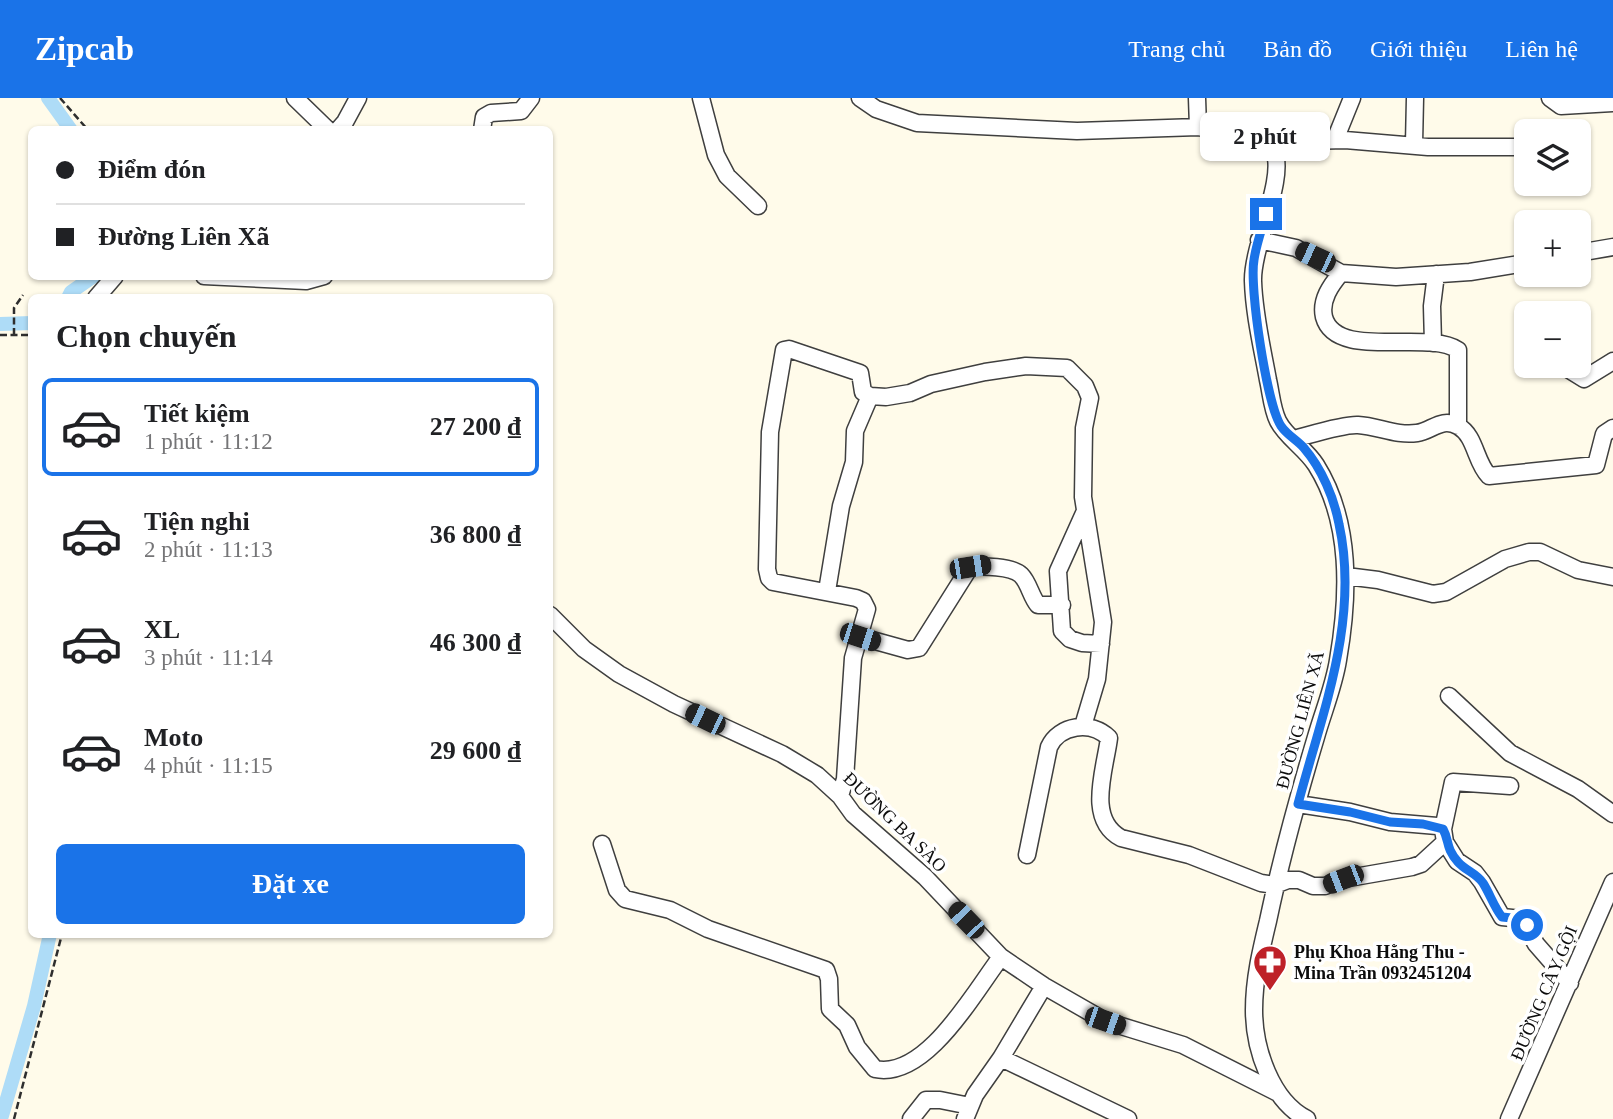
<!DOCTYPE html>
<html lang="vi">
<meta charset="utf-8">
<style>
body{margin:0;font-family:"Times New Roman",serif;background:#f6f6f6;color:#202124;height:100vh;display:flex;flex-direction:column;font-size:26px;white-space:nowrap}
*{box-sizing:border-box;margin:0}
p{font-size:23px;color:#757577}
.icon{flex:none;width:38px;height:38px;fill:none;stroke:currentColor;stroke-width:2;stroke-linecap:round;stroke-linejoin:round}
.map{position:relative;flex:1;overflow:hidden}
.details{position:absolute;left:28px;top:196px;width:525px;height:644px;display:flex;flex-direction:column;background:#fff;border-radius:10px;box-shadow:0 2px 5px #0004}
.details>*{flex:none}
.hud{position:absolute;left:28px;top:28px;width:525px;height:154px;border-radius:10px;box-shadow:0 2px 5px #0004;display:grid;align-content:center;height:154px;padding:0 28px;background:#fff}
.controls{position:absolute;left:1514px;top:21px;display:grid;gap:14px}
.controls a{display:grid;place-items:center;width:77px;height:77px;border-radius:10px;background:#fff;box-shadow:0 2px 5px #0004;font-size:35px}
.end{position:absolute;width:32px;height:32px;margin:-16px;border:9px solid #1a73e8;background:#fff;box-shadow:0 0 0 4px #fff}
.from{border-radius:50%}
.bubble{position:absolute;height:49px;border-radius:10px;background:#fff;box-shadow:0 2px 5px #0004;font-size:23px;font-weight:600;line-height:49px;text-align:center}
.car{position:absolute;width:21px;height:42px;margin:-21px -10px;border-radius:9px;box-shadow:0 0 5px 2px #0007;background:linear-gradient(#222 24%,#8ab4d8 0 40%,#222 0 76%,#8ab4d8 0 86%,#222 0)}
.hud b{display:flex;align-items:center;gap:24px;height:66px;font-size:26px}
.hud b+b{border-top:2px solid #e0e0e0}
.hud i{width:18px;height:18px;background:#202124}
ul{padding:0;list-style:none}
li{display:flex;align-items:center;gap:21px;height:98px;margin:0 14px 10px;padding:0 14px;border:4px solid transparent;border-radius:10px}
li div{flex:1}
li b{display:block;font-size:26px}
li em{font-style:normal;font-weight:600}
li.selected{border-color:#1a73e8}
li>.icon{width:63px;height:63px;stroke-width:1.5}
h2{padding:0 28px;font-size:32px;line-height:84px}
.action{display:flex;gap:14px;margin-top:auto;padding:14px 28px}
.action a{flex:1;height:80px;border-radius:10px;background:#1a73e8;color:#fff;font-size:28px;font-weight:600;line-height:80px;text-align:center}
header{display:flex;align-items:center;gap:42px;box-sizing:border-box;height:98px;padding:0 35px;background:#1a73e8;color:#fff}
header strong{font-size:33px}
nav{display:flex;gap:38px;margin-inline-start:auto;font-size:24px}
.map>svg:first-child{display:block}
</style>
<header>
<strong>Zipcab</strong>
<nav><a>Trang chủ</a><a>Bản đồ</a><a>Giới thiệu</a><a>Liên hệ</a></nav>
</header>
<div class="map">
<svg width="1613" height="1021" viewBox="0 0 1613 1021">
<rect width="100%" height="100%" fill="#fffbea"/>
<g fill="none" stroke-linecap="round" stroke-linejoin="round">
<!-- canal -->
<path stroke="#aedcf7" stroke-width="14" d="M48 0 71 32
M68 200 71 194 94 178
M0 226 32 225
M1 1021 34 908 50 836"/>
<!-- minor casing -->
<g stroke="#3f3f3f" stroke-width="19">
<path id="minor" d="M295 0 328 32
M701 0 716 57 727 78 758 108
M860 0 876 11 917 25 1077 33 1198 29
M1197 0 1198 29 1259 39C1266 43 1271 46 1274 54 1286 79 1252 149 1253 183 1254 216 1262 249 1268 282 1271 295 1272 311 1278 323 1286 339 1305 350 1316 367 1352 424 1349 498 1338 562 1334 588 1323 614 1316 639 1298 699 1281 761 1268 823 1261 852 1254 881 1254 912 1254 950 1271 1003 1307 1021
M1550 0 1561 8 1613 5
M338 32 345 24 358 0
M482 32 484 19 491 15 521 13 531 0
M1335 42 1352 0
M1268 44 1345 42 1428 49H1522
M1414 46 1415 0
M1259 142 1296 150 1341 175 1396 179 1470 174 1526 165
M1578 155 1613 149
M1341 175C1331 187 1320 202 1324 219 1336 263 1427 231 1458 252V328
M204 178 306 183 324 178
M96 200 115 178
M1433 245 1432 208 1436 176
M1563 268 1584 281 1613 263
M1294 341C1310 337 1343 326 1358 327 1378 328 1396 338 1417 335 1432 333 1441 319 1458 328 1476 338 1475 364 1489 378L1596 367 1604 336 1613 330
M1085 413 1058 473 1062 533 1070 541 1082 545 1101 546
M1346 478 1378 482 1433 496 1446 494 1505 461 1529 454H1540L1578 472 1613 479
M827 493 841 408 854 364 855 333 870 298
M550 517 584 551 619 576 674 606 782 656 817 677 840 698 853 716 925 779 1001 859 1044 888 1105 923 1183 947 1278 995
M861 539 908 552 919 550 970 469C982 468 1012 468 1021 477 1029 485 1031 499 1038 507H1062
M1449 598 1510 655 1578 691 1613 716
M840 698 845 681 853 560 867 511 863 503 856 500 773 484 769 480 767 471 770 334 784 252 789 251 860 275 863 294 870 298 886 299 910 295 931 286 985 274 1026 268 1067 270 1085 288 1090 300 1084 330 1083 399 1103 524 1097 581 1083 628
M1443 731 1453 684 1510 688
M1445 744 1457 763 1475 775 1482 784 1502 819 1522 821 1536 846 1570 885
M602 746 617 792 625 801 670 812 708 831 826 872 829 881 830 911 847 927 857 949 875 971C926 982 974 894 1001 859
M1027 757 1049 649C1059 627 1091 622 1109 640 1105 672 1086 721 1121 740L1189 757 1261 785 1275 787 1288 782H1299L1313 788H1325L1343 781 1412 769 1421 766 1445 744 1443 731 1437 728 1390 724 1350 714 1298 706
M1001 960 1128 1021
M911 1021 926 1002H940L970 1008
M965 1021 975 997 1001 960 1044 888
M1509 1021 1613 784"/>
</g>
<!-- path -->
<path stroke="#2e2e2e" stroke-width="2.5" stroke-dasharray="7 3.5" stroke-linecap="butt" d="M60 0 88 32
M0 237H32
M14 237V210L23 197
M14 1021 62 836"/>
<!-- minor -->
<use href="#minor" stroke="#fff" stroke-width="16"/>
</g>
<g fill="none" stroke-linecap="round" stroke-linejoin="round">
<!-- route -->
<path stroke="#1a73e8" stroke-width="9" d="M1266 116C1262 131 1256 147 1254 162 1249 189 1267 307 1281 328 1287 337 1297 342 1304 350 1322 371 1334 400 1339 426 1360 522 1322 615 1298 706L1350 714 1390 724 1423 726 1443 731C1450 744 1445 749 1458 764 1466 773 1476 775 1483 785 1490 796 1494 809 1502 819L1522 821 1527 827"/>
</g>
<!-- icons -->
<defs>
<g id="pharmacy-pin" transform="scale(1.75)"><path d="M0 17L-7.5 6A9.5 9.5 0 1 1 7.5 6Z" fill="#be2128" stroke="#fff"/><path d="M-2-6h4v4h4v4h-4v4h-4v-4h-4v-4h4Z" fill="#fff"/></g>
</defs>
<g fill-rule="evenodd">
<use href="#pharmacy-pin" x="1270" y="864"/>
</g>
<g text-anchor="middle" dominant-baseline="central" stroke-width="7" stroke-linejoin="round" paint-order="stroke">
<!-- street labels -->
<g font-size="18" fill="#0c0c0c" stroke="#fff">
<text transform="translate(1300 622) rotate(-75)">ĐƯỜNG LIÊN XÃ</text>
<text transform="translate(895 724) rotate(44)">ĐƯỜNG BA SÀO</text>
<text transform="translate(1544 895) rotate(-67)">ĐƯỜNG CÂY GỘI</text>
</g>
<!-- poi labels -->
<g font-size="18" font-weight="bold" fill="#0c0c0c" stroke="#fff" text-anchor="start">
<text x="1294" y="854">Phụ Khoa Hằng Thu -<tspan x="1294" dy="21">Mina Trần 0932451204</tspan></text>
</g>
</g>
</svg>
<div class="controls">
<a><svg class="icon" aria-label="layers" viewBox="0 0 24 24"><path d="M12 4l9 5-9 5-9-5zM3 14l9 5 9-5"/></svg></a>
<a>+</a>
<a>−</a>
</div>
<i class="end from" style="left:1527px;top:827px"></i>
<i class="end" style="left:1266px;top:116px"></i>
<div class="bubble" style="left:1200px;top:14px;width:130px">2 phút</div>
<i class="car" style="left:1315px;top:159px;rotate:295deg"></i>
<i class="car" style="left:970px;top:469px;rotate:81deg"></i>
<i class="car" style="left:860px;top:539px;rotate:108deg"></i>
<i class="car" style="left:705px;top:621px;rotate:296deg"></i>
<i class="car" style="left:1343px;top:781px;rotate:249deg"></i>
<i class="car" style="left:966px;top:822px;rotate:316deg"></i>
<i class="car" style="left:1105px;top:923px;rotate:109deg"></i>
<div class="hud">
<b><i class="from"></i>Điểm đón</b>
<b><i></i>Đường Liên Xã</b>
</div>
<section class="details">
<h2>Chọn chuyến</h2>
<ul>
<li class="selected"><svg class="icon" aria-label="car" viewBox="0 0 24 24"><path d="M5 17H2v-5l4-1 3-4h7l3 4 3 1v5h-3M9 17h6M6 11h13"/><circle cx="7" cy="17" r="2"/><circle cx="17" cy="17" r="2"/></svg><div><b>Tiết kiệm</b><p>1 phút · 11:12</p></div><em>27 200 ₫</em></li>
<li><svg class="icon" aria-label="car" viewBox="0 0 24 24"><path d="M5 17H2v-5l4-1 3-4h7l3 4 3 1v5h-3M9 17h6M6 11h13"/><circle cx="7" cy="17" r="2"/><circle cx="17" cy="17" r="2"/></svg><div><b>Tiện nghi</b><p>2 phút · 11:13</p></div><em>36 800 ₫</em></li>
<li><svg class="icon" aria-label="car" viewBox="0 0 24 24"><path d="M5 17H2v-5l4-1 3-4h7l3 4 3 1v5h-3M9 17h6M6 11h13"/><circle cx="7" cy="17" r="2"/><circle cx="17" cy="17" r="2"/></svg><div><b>XL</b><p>3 phút · 11:14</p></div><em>46 300 ₫</em></li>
<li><svg class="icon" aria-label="car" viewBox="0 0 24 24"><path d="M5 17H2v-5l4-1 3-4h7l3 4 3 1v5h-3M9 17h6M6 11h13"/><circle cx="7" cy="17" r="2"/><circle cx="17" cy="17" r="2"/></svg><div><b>Moto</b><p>4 phút · 11:15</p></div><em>29 600 ₫</em></li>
</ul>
<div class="action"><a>Đặt xe</a></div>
</section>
</div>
